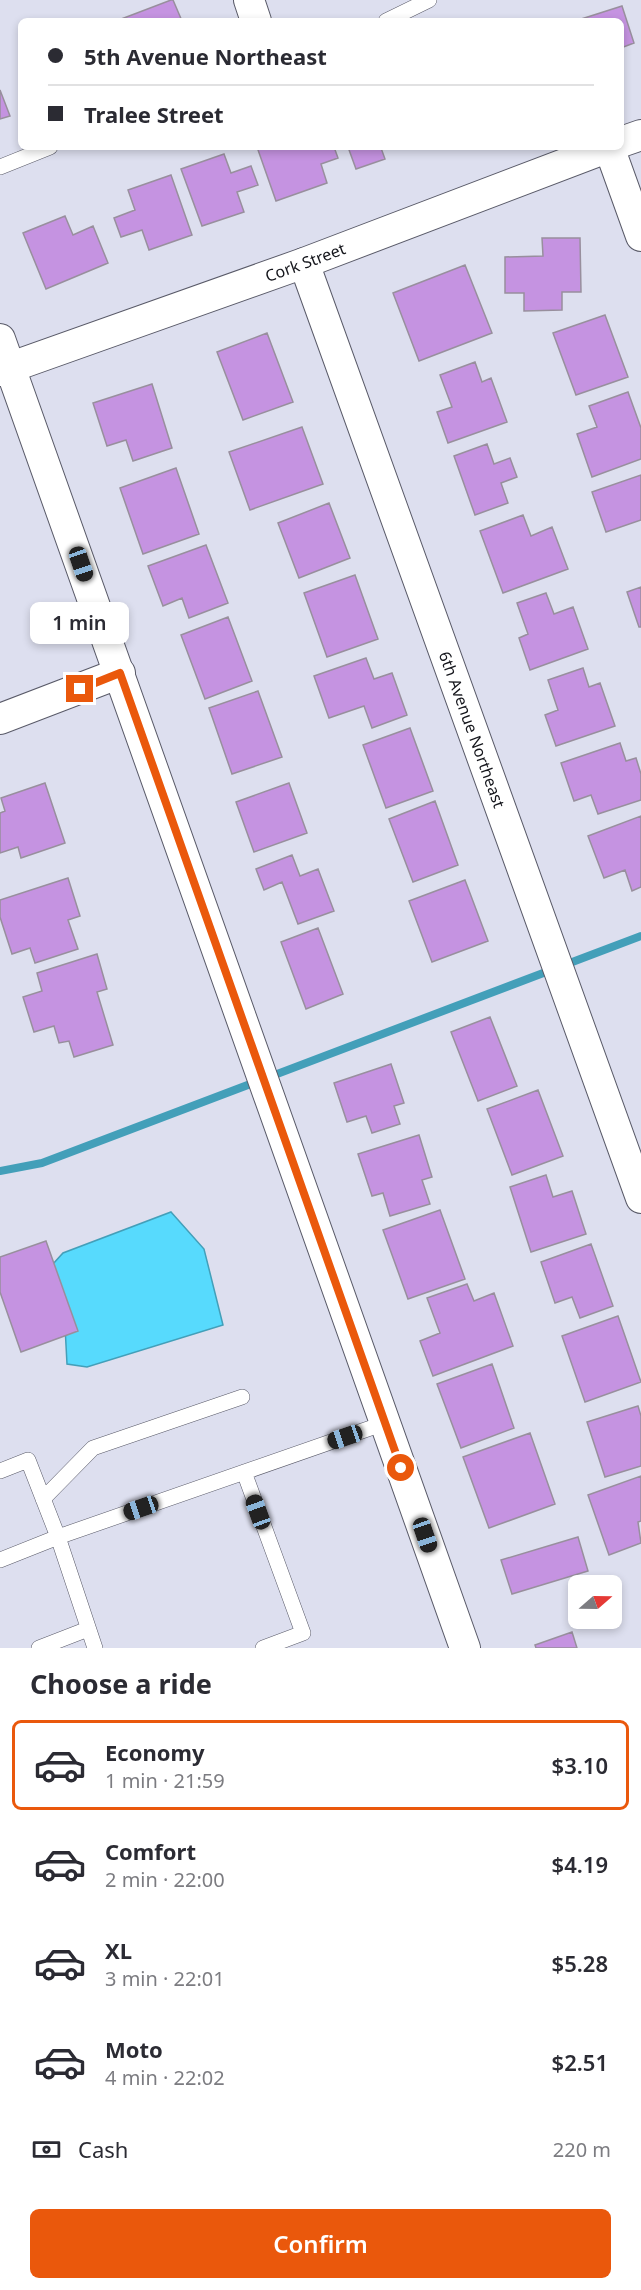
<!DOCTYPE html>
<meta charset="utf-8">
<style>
body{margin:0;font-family:"Noto Sans",sans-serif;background:#f7f7f7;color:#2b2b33;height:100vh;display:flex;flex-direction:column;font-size:22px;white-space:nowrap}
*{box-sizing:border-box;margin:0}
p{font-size:20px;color:#7c7c81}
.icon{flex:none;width:33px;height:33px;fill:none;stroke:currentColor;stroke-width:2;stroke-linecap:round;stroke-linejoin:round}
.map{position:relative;height:1648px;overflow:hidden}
.details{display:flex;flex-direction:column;background:#fff;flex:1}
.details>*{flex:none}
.hud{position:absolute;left:18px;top:18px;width:606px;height:132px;border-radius:9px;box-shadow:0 3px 9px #0003;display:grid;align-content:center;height:132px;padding:0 30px;background:#fff}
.needle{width:39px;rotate:70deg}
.fabs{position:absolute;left:568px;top:1575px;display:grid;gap:12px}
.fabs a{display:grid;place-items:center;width:54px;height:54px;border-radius:9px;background:#fff;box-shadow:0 3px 9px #0003;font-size:30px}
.end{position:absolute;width:27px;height:27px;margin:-14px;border:8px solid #ea580c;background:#fff;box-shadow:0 0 0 3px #fff}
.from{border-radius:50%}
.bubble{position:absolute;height:42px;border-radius:9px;background:#fff;box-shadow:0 3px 9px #0003;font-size:20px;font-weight:600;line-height:42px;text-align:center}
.car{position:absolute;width:18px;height:36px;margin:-18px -9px;border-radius:8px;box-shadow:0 0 4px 2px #0007;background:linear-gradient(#222 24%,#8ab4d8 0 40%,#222 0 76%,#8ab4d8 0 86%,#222 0)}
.hud b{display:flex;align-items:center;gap:21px;height:57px;font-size:22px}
.hud b+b{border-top:2px solid #e1e1e2}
.hud i{width:15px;height:15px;background:#2b2b33}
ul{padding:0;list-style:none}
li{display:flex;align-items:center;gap:18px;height:90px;margin:0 12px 9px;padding:0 18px;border:3px solid transparent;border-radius:9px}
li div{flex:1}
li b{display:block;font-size:22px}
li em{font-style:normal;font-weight:600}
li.current{border-color:#ea580c}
li>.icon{width:54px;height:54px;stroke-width:1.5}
h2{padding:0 30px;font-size:27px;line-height:72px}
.pay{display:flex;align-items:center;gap:15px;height:66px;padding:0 30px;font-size:22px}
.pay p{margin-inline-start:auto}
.cta{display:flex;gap:12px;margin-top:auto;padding:12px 30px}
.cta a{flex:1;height:69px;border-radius:9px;background:#ea580c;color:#fff;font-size:24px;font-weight:600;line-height:69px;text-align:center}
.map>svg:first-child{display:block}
</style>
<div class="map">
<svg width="641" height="1648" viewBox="0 0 641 1648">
<rect width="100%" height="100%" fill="#dddfef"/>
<!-- water -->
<path fill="#57dafd" stroke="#439fb9" stroke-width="1.5" d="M171 1212 204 1249 223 1325 87 1367 67 1364 64 1307 43 1275 63 1253Z"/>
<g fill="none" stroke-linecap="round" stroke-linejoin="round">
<!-- stream -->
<path stroke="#439fb9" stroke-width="8" d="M0 1171 42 1163 641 936"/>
</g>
<!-- building -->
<path fill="#c593e1" stroke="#988f9d" stroke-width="1.5" d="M173 0 182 21H116L171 0Z
M622 6 634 43 621 48V21H575Z
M0 90 10 116 0 119Z
M257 147H334L338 158 321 164 327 183 276 201Z
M348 147H384L381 148 385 159 356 169Z
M224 154 231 173 251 166 258 185 237 192 244 212 202 226 181 169Z
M171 175 192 235 149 250 142 230 121 237 114 218 135 210 128 190Z
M65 216 73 235 93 226 108 263 46 289 23 233Z
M542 238H580L581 292H562V310L524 311V293H505V257L543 256Z
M465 265 492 333 419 361 393 293Z
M605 315 628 377 576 395 553 333Z
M267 333 293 402 243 420 217 352Z
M475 362 482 382 491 378 507 422 448 443 437 412 452 407 440 375Z
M152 384 172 448 133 461 126 440 107 446 93 403Z
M628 392 641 428V459L592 477 577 434 597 427 589 406Z
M302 427 323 484 250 510 229 452Z
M487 444 494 464 510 458 517 477 501 483 508 503 475 515 454 456Z
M176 468 199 534 143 554 120 488Z
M641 475V520L606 532 592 492Z
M329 503 350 558 299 578 278 523Z
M523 515 531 536 552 527 568 569 503 593 480 531Z
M206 545 228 603 189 618 182 598 163 606 148 566Z
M355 575 378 639 327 657 304 593Z
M641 587V627H639L627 592Z
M546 593 554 614 573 607 588 649 530 670 519 638 528 634 517 603Z
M228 617 252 681 205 699 181 635Z
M366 658 374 679 392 673 407 715 372 728 364 706 329 718 314 676Z
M583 668 589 687 600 683 615 726 556 746 545 715 558 710 548 680Z
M258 691 282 757 232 774 209 708Z
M410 728 433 791 386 808 363 745Z
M620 743 626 761 636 758 641 774V800L598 814 591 795 574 801 561 763Z
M45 783 65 843 21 858 18 847 0 853V813L5 811 1 798Z
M289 783 307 833 254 852 236 802Z
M435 801 458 865 413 882 389 819Z
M641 816V887L632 891 625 870 604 878 588 836Z
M292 855 300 876 318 869 334 911 298 924 282 882 264 890 256 869Z
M68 878 80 916 68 920 78 949 35 963 30 948 12 954 0 917V900Z
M465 880 488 941 432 962 409 901Z
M318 928 343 994 306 1009 281 942Z
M97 954 107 989 97 992 113 1045 74 1057 69 1041 59 1043 54 1026 34 1032 23 997 42 991 37 973Z
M490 1017 517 1086 478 1101 451 1032Z
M391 1064 404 1103 394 1106 400 1124 372 1133 366 1116 347 1122 334 1083Z
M538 1090 563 1156 512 1175 487 1109Z
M419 1135 432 1177 422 1180 430 1204 390 1216 383 1193 372 1196 358 1154Z
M546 1175 553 1197 572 1191 586 1234 531 1252 510 1187Z
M440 1210 465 1279 408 1299 383 1230Z
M46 1241 78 1331 21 1352 0 1292V1257Z
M591 1244 613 1306 580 1318 572 1297 555 1303 541 1262Z
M467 1284 474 1301 494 1293 513 1346 433 1376 420 1341 440 1333 427 1298Z
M618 1316 641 1382 585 1402 562 1336Z
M492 1364 514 1428 461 1448 437 1384Z
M638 1406 641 1416V1466L605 1477 587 1422Z
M530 1433 555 1504 489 1528 463 1457Z
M641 1476V1521L638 1522 641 1543 609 1555 588 1495Z
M578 1537 588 1571 512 1594 501 1560Z
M572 1632 577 1648H536L535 1645Z"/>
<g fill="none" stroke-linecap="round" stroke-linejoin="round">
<!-- service casing -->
<g stroke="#595a68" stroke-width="16">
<path id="service" d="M386 21 429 0
M0 167 50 147
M0 1471 28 1460 58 1537 0 1560
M244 1472 303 1633 263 1648
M43 1499 93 1448 242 1397
M39 1648 88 1629
M95 1648 58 1537 385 1423"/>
</g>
<!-- minor casing -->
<g stroke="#595a68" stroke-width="32">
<g id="minor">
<path d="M249 0 256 21"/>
<path d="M621 142 641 135"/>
<path d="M609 147 641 236"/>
<path id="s1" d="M304 263 641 1198"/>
<path d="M0 339 465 1648"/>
<path id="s2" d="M0 371 304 263 609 147"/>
<path d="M0 719 120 673"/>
</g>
</g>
<!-- service -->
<use href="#service" stroke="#fff" stroke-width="15"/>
<!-- minor -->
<use href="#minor" stroke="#fff" stroke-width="30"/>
</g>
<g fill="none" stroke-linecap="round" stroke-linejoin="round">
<!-- route -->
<path stroke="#ea580c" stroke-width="8" d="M80 689 120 673 401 1468"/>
</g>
<g text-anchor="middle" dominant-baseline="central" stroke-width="4.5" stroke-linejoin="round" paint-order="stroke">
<!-- street labels -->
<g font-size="16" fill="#14151b" stroke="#fff">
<text stroke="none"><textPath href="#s2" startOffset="324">Cork Street</textPath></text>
<text stroke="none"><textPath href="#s1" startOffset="496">6th Avenue Northeast</textPath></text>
</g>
</g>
</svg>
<div class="fabs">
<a><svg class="needle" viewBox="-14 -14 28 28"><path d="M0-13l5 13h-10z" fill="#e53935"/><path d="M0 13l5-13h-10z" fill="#7c7c81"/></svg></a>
</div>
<i class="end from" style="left:401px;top:1468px"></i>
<i class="end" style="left:80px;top:689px"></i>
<div class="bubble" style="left:30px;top:602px;width:99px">1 min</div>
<i class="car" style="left:81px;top:564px;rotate:161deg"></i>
<i class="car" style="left:345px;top:1437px;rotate:251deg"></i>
<i class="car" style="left:141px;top:1508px;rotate:251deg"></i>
<i class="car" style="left:258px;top:1512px;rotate:340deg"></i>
<i class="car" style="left:425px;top:1535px;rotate:161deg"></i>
<div class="hud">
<b><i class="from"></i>5th Avenue Northeast</b>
<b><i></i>Tralee Street</b>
</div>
</div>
<section class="details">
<h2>Choose a ride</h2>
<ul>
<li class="current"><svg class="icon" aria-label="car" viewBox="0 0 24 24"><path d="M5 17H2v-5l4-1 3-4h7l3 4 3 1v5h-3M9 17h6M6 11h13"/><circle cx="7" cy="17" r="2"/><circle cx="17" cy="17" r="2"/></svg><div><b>Economy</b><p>1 min · 21:59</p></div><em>$3.10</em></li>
<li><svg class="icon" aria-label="car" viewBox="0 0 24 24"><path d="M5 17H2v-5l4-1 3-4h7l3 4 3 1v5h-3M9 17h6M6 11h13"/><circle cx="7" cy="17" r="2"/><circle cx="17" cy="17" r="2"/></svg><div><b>Comfort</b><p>2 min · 22:00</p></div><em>$4.19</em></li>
<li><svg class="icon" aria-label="car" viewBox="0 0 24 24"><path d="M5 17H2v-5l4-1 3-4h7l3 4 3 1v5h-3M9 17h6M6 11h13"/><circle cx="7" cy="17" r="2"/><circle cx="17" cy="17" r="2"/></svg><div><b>XL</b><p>3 min · 22:01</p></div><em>$5.28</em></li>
<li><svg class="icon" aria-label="car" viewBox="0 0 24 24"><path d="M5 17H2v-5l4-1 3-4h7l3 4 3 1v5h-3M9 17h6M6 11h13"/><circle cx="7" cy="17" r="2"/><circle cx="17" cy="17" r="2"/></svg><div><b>Moto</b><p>4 min · 22:02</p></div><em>$2.51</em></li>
</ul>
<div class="pay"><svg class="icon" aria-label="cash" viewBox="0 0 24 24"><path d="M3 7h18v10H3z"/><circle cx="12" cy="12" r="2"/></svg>Cash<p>220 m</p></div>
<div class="cta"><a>Confirm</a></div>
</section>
